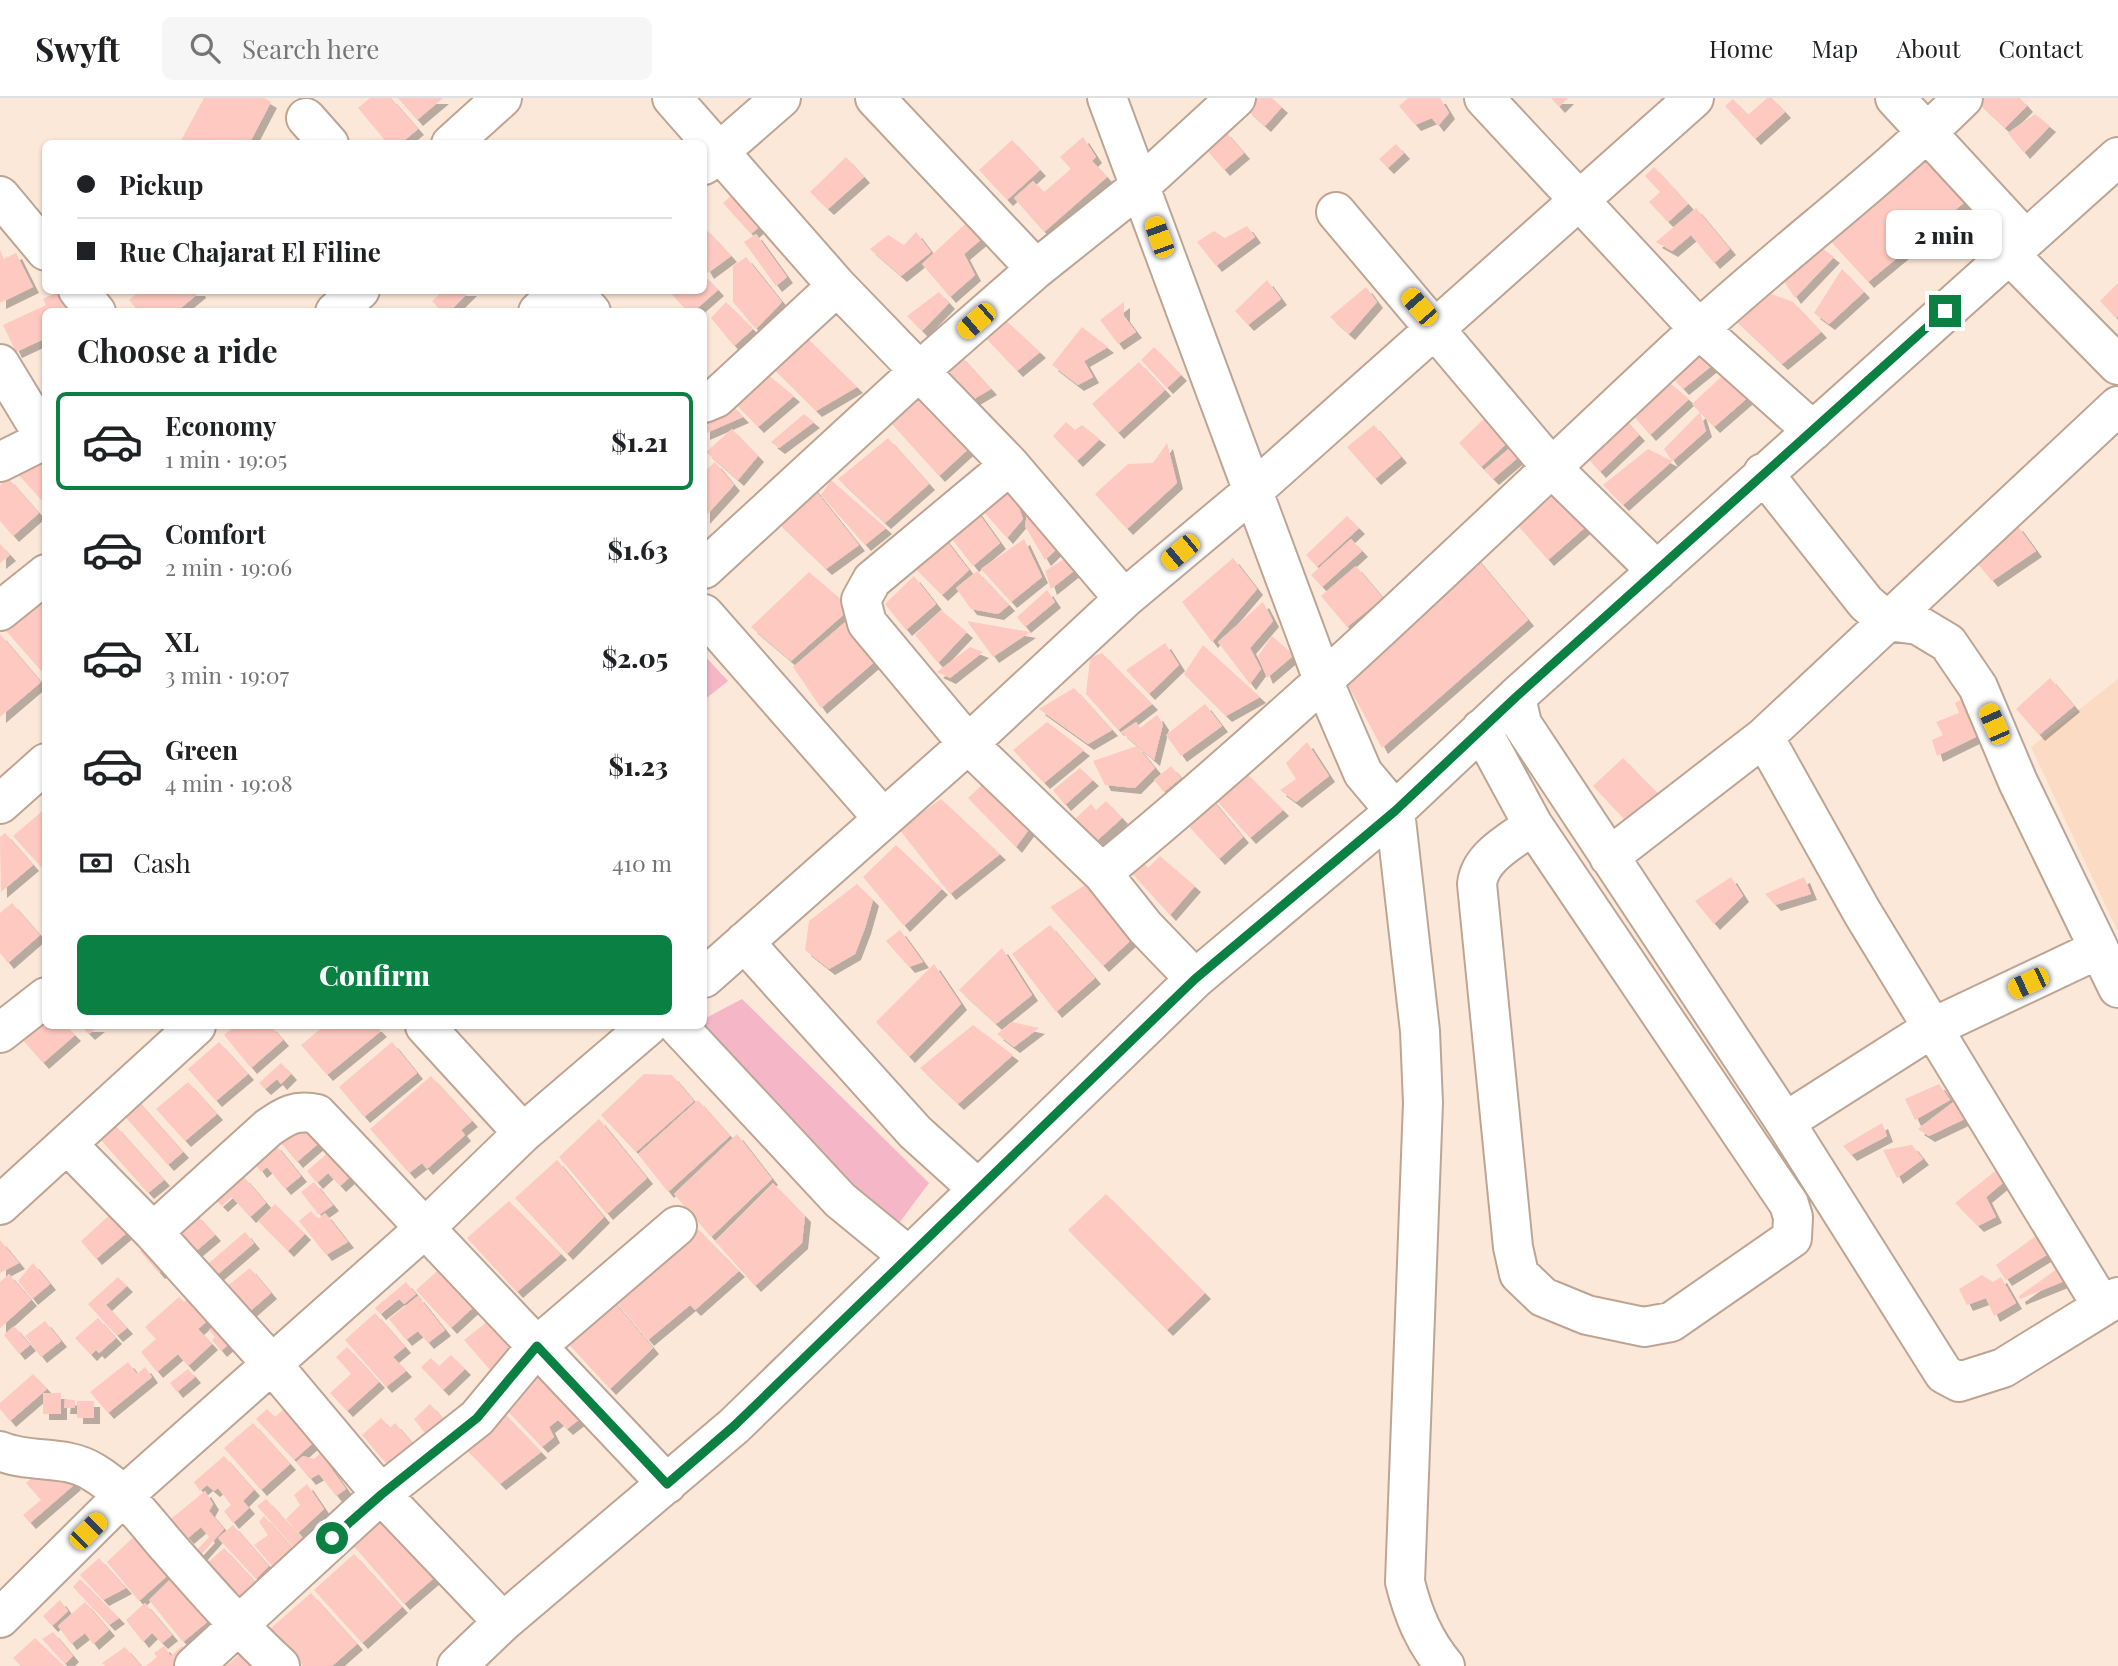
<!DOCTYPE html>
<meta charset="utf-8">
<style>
body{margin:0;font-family:"Playfair Display",serif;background:#f6f6f6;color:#202124;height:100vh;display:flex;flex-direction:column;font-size:26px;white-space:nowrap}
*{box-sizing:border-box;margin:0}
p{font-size:23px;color:#757577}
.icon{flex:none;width:38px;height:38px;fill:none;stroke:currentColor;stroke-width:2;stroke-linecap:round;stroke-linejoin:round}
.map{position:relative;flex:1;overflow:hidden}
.drawer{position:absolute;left:42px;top:210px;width:665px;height:721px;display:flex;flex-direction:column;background:#fff;border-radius:10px;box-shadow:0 2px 5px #0004}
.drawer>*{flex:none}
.banner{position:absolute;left:42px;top:42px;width:665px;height:154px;border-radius:10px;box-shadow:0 2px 5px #0004;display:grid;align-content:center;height:154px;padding:0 35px;background:#fff}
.end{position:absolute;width:32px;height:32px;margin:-16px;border:9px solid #0b8043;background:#fff;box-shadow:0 0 0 4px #fff}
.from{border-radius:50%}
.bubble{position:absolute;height:49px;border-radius:10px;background:#fff;box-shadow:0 2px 5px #0004;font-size:23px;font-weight:800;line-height:49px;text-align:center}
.car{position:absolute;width:21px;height:42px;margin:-21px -10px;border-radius:9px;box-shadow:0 0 5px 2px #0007;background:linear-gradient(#f5c518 24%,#345 0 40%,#f5c518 0 76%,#345 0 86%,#f5c518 0)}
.banner b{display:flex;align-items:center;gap:24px;height:66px;font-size:26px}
.banner b+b{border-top:2px solid #e0e0e0}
.banner i{width:18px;height:18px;background:#202124}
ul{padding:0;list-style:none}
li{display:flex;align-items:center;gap:21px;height:98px;margin:0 14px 10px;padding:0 21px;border:4px solid transparent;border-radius:10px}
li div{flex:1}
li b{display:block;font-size:26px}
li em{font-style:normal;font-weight:800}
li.on{border-color:#0b8043}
li>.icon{width:63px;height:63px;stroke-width:1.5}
h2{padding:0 35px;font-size:32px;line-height:84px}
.pay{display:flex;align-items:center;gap:18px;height:77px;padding:0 35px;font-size:26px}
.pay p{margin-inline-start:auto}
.button{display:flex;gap:14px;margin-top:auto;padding:14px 35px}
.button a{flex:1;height:80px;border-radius:10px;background:#0b8043;color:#fff;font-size:28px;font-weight:800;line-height:80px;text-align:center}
header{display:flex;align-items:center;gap:42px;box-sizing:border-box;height:98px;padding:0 35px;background:#fff;border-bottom:2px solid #e0e0e0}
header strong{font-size:33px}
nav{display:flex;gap:38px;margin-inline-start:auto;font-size:24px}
.search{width:490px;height:63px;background:#f6f6f6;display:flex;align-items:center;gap:18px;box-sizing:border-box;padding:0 24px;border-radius:10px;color:#757577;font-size:26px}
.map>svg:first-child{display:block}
</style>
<header>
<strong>Swyft</strong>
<div class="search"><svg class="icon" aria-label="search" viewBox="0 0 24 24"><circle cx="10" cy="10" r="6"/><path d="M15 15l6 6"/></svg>Search here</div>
<nav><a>Home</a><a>Map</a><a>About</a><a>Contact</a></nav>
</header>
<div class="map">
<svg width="2118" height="1568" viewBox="0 0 2118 1568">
<defs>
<filter id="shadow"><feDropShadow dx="6" dy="6" stdDeviation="0" flood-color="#0004"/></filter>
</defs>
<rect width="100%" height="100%" fill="#fce8d9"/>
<!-- built -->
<path fill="#fbdbc4" d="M2118 581V834L2031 649Z"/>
<!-- green -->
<path fill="#f5b7c8" d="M704 557 728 583 704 602Z
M742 901 929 1085 891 1136 704 928V921Z"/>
<!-- building -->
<path fill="#fdc9c0" filter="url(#shadow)" d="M204 0H264L271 4 249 46H179Z
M370 0H391L418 31 400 46H388L358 10Z
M398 0H443L417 22Z
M1255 0H1272L1282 9 1265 28 1246 11Z
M1408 0H1440L1449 15 1438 28 1432 20 1415 27 1399 8Z
M1551 0H1568L1559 9Z
M1767 0H1772L1785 14 1755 41 1725 8 1733 1 1748 17Z
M1973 0H2020L2027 8 2005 30Z
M2035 16 2050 28 2024 55 2008 35Z
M1225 33 1244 55 1224 72 1205 50Z
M1083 39 1096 59 1092 63 1107 79 1044 134 1014 100 1033 83 1044 94 1071 71 1060 59Z
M1012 42 1040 72 1007 102 979 72Z
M1396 46 1404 55 1388 70 1379 61Z
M1914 53 1966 103 1868 184 1824 136Z
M846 59 864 79 828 111 810 94Z
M1654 69 1688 106 1668 124 1649 104 1660 94 1645 78Z
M738 92 765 123 751 136 723 105Z
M1696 110 1730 151 1714 165 1691 137 1672 153 1656 144Z
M976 116 990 134 964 156 975 177 950 199 922 166Z
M1247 128 1255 139 1216 168 1197 144 1214 133 1225 140Z
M704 129 731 158 708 175 704 168Z
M916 134 931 154 901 178 870 151 888 137 904 147Z
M756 136 787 179 776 188 744 144Z
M1814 144 1834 159 1795 200 1776 171Z
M0 152 4 161 16 155 33 189 0 205Z
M746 159 782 204 756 231 733 204V168Z
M1842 171 1864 194 1829 226 1814 215Z
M704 177 718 192 693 214H688L668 192H704Z
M1267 182 1281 201 1248 227 1235 213Z
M2118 185V218L2116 220 2100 203Z
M1366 189 1377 204 1349 236 1330 219Z
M1758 191 1793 204 1821 234 1782 266 1731 218Z
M61 192 72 214H46V240L16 254 3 227 46 207 43 201Z
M141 192H199L200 194 176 214H139L129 202Z
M444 192H471L449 214H442L432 203Z
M939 194 949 205 922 233 907 218Z
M726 204 753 231 734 248 711 220Z
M1124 204V218L1136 234 1118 246 1100 222Z
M1004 221 1040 254 1017 273 984 238Z
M1082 229 1108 249 1084 263 1093 279 1078 287 1052 267Z
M801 234 857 289 816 313 770 267Z
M1700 242 1719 262 1683 291 1665 272Z
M1154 249 1181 277 1167 290 1141 262Z
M960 257 991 291 974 301 949 273Z
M1139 264 1165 292 1118 335 1092 306Z
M1734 267 1752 296 1714 329 1692 306Z
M767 276 794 298 758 329 732 302Z
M1659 276 1689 301 1650 337 1625 308Z
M929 293 976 344 939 378 892 326Z
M723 298 743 319 704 336V314Z
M1492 313 1515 338 1481 369 1459 345Z
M1700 314 1706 333 1623 407 1603 387 1648 351 1672 363 1664 351Z
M804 316 814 324 779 350 771 344Z
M1620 316 1639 337 1600 374 1581 353Z
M1066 324 1075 332 1082 327 1100 341 1077 363 1053 338Z
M1374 327 1401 359 1375 381 1347 349Z
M732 331 758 358 738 382 706 354Z
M888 340 929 386 885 425 838 381Z
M1167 345 1177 385 1127 431 1095 396 1128 366 1153 365Z
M1512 348 1521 357 1493 381 1484 372Z
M46 355V407L16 374Z
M715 364 734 387 704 420V374Z
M1008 378 1023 421 1007 440 976 405Z
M8 380 39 415 13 438 0 423V387Z
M831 382 886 430 865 447 821 397Z
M1555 387 1589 426 1548 462 1514 423Z
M812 388 859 447 826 471 777 424Z
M1029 405 1065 443 1045 462 1025 428Z
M974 409 1000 445 973 468 945 432Z
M1347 418 1359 430 1317 469 1306 457Z
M2017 427 2036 453 1992 483 1973 460Z
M938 432 969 472 942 497 906 461Z
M1024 441 1042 479 1011 504 981 471Z
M1351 441 1362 453 1322 489 1311 477Z
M0 446 10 457 0 465Z
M1474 457 1528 522 1382 650 1342 576Z
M1066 460 1080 468 1051 491 1045 473Z
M1233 460 1257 491 1212 544 1182 504Z
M1356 468 1383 500 1347 529 1321 498Z
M977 473 1009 507 998 516 971 511 956 490Z
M809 474 851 510 791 563 751 529Z
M914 478 936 506 906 532 885 506Z
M1047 492 1055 504 1025 529 1017 519Z
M46 500V574L44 576 0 526Z
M1263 504 1273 523 1250 550 1261 571 1250 586 1218 544Z
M941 512 967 534 938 565 915 537Z
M851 519 886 554 821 610 793 569Z
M967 523 1030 534 993 559Z
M0 536 41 584 0 619Z
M1272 538 1294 557 1267 580 1258 558Z
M1165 545 1179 567 1149 596 1126 572Z
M1203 547 1260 599 1226 618 1184 576Z
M970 549 983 554 950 580 937 574Z
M1102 555 1152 606 1118 632 1086 596 1090 560Z
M2050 580 2074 608 2039 637 2016 611Z
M1074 590 1112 632 1088 646 1039 611Z
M1971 596 1986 634 1937 658 1932 642 1943 637 1936 624 1959 615 1955 605Z
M1205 606 1222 628 1181 658 1166 637Z
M1157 617 1163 626 1154 662 1121 634 1136 624 1140 630Z
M1047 624 1084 652 1044 685 1013 652Z
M1307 644 1329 678 1296 704 1280 692 1296 681 1286 665Z
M1137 648 1155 670 1135 690 1105 687 1093 663Z
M1623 660 1657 695 1626 723 1593 688Z
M1171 668 1181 680 1164 694 1154 682Z
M1239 668 1283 712 1250 740 1209 694Z
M1080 670 1093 682 1065 707 1053 692Z
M994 676 1033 726 1016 749 968 700Z
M1210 699 1243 739 1219 761 1184 723Z
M941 701 1000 756 950 796 899 731Z
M1106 703 1122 720 1091 748 1071 725 1091 706 1096 712Z
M46 710V767L42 770 13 738Z
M5 735 33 767 1 794 0 739Z
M896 747 942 791 904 828 863 779Z
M1134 756 1148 770 1160 758 1195 788 1170 817 1127 770Z
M1098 779 1145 829 1103 868 1050 809Z
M1731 779 1743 798 1714 826 1695 803Z
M1804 779 1811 796 1775 807 1765 796Z
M857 786 873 802 865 830 855 856 829 871 805 852 809 823Z
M12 805 40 837 8 865 0 855V815Z
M1050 827 1095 880 1056 914 1012 856Z
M900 832 923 864 909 869 886 843Z
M1002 850 1032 897 996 926 959 892Z
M934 866 961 906 909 959 876 924Z
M46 906V928H66L75 937 43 965 15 933Z
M1012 924 1039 930 1014 949 997 936Z
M973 927 1013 957 958 1006 920 970Z
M81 928H99L89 936Z
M235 928H271L283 942 251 970 224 937Z
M324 928H376L381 933 327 977 301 947Z
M219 944 248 976 216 1003 188 971Z
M392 944 417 975 364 1019 339 989Z
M281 965 291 976 281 986 277 981 265 991 259 985Z
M644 976 672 977 694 1003 636 1054 601 1017Z
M431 978 472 1023 461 1032 465 1037 427 1071 422 1065 409 1075 370 1031Z
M188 984 217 1016 185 1043 156 1011Z
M1939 986 1950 1002 1915 1022 1905 1001Z
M135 1000 183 1054 168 1067 120 1013Z
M698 1002 730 1038 668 1094 638 1056Z
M1956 1002 1971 1018 1929 1038 1918 1031Z
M312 1020 327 1038 297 1064 282 1046Z
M599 1021 647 1080 607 1116 559 1059Z
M1882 1025 1887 1038 1851 1057 1843 1048Z
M115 1027 164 1082 148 1095 100 1041Z
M737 1036 772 1081 711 1139 674 1096Z
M339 1045 361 1069 340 1088 328 1075 317 1085 307 1073Z
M275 1046 301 1078 285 1091 267 1069 261 1074 254 1064Z
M1912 1047 1923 1061 1897 1080 1883 1052Z
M557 1062 604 1119 567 1156 515 1100Z
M2003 1067 2010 1079 1986 1099 1996 1119 1978 1128 1955 1105Z
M244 1079 266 1105 250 1119 232 1099 222 1108 217 1103Z
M314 1084 333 1107 319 1117 301 1094Z
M773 1085 805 1118 802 1145 755 1188 715 1143Z
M1106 1096 1205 1195 1167 1232 1068 1132Z
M509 1103 561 1156 517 1194 467 1140Z
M275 1106 305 1136 288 1153 258 1123Z
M311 1113 318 1121 325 1115 348 1144 326 1157 299 1123Z
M113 1114 129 1133 96 1161 81 1143Z
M196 1116 215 1137 196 1153 177 1133Z
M694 1127 739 1173 695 1212 690 1207 648 1242 614 1201Z
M245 1134 254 1145 217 1177 208 1166Z
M2037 1137 2050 1155 2006 1182 1996 1167Z
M0 1142 19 1165 0 1175Z
M152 1143 171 1165 159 1175 140 1153Z
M33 1165 50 1186 32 1201 18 1183Z
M445 1166 480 1203 451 1230 416 1192Z
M2061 1168 2067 1182 2020 1201 2019 1198Z
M250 1170 271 1195 248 1215 226 1189Z
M9 1176 31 1202 0 1230V1184Z
M1982 1177 1993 1184 2001 1179 2016 1205 1994 1218 1986 1200 1967 1207 1959 1191Z
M118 1179 127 1188 106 1207 127 1230 117 1238 88 1206Z
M406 1184 416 1196 404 1206 399 1201 380 1216 375 1210Z
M199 1190 214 1206 201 1218 206 1224 198 1231 212 1246 188 1268 178 1256 157 1274 141 1254 156 1241 145 1229 179 1199 184 1204Z
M418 1198 445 1232 428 1245 418 1233 406 1242 389 1221Z
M611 1200 653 1250 610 1291 565 1242Z
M375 1215 405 1249 393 1259 406 1273 386 1289 345 1242Z
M98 1220 116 1240 99 1255 96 1252 91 1257 75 1240Z
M224 1220 239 1237 221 1253 212 1242 215 1239 209 1232Z
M492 1220 526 1255 496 1279 464 1242Z
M45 1223 61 1243 41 1259 25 1238Z
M14 1228 30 1247 19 1256 4 1237Z
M347 1249 379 1284 347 1313 330 1295 351 1276 336 1259Z
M451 1257 465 1271 443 1292 421 1269 431 1260 439 1268Z
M128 1264 137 1276 145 1269 152 1279 108 1315 90 1294Z
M540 1265 585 1317 567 1331 558 1322 549 1329 554 1339 542 1349 499 1304Z
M188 1271 195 1279 177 1294 170 1285Z
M33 1276 47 1291 10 1323 0 1311V1305Z
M43 1295H61V1316H43Z
M65 1301 75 1302V1310H64Z
M295 1301 325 1334 294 1362 256 1321 267 1311 275 1319Z
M77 1303H94V1320H77Z
M430 1306 455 1334 436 1349 414 1321Z
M499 1310 541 1354 500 1386 459 1344Z
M381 1320 390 1330 395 1325 415 1348 389 1369 362 1337Z
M253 1325 290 1366 261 1392 224 1350Z
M335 1343 340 1354 328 1366 346 1391 336 1398 319 1376 310 1381 296 1364 303 1358 314 1361Z
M224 1358 254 1392 243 1403 249 1410 233 1425 224 1413 231 1407 218 1390 214 1393 207 1387 200 1393 194 1384Z
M54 1361 75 1386 30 1425 23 1417 41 1402 26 1385Z
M307 1386 324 1411 298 1435 286 1421 300 1407 294 1397Z
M205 1393 213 1406 209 1413 224 1431 200 1458 197 1452 209 1439 201 1429 188 1440 171 1421Z
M266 1401 306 1445 298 1454 257 1408Z
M264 1418 298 1456 278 1475 254 1447 268 1437 259 1424Z
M382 1423 442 1473 404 1506 353 1447Z
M233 1427 269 1468 256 1481 218 1440Z
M141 1432 176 1470 139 1503 107 1464Z
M224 1450 258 1487 235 1505 203 1469Z
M354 1456 402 1509 362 1545 314 1492Z
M99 1460 126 1490 103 1502 80 1477Z
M178 1474 218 1515 183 1544 149 1502Z
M80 1481 119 1520 109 1527 73 1489Z
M311 1495 357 1546 332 1568H303L270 1531Z
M60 1502 68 1513 52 1528 43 1518Z
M85 1504 109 1532 93 1546 85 1535 71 1546 58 1528Z
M145 1505 172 1537 162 1545 152 1535 143 1544 126 1522Z
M53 1534 73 1558 65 1566 42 1541Z
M35 1540 64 1568H21L13 1560Z
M164 1548 171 1558 182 1548 190 1558 177 1568H146L157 1559 154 1555Z
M125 1549 141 1568H105L102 1565Z
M245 1552 259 1568H226Z"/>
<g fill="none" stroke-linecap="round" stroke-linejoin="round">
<!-- minor casing -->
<g stroke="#bda594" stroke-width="42">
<path id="minor" d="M672 0 837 188 1010 367 1124 501
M875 0 1036 171
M1107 0 1323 582 1363 675 1395 713 1420 933 1423 1005 1405 1484C1413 1516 1424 1543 1445 1568
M1484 0 1699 231 1813 333
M1895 0 2024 140
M306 20 329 46
M451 46 502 0
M704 67 781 0
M0 98 46 153
M1336 114 1552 370 1657 473
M2008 155 2118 267
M78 192 96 214
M572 192 591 214
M335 214 360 192
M538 214 561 192
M0 266 46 342
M704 305 716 300 837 188
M0 364 46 341
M1010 367 872 482 861 502 867 525 968 646 1102 775 1145 829 1195 881
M1763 375 1866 505 1887 523 1918 527 1948 545 1978 589 2018 684 2118 890
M704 471 917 275 1036 171 1140 88 1236 0
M0 513 46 476
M704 516 882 719
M1516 599 1522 626 1785 1024 1944 1276 1959 1284 2003 1270 2118 1199
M1481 631 1533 727 1789 1106 1793 1119 1792 1140 1671 1224 1644 1229 1587 1217 1543 1199 1519 1176 1513 1149 1477 786C1480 758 1512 743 1533 727
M0 706 46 665
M1609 759 1764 639
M1102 775C1309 605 1500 416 1696 234 1783 154 1879 83 1963 0
M744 844 915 1034 978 1091
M704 880 968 646 1124 501 1254 392 1694 0
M425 928 523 1035
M678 928 840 1102 907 1157
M0 935 46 899
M1785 1024 1934 929 2099 851
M67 1046 153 1134 271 1265 381 1396 503 1524
M0 1107 196 928
M153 1134 268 1030C285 1018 296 1011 317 1016L667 1386
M2102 1208 1862 814 1764 639 2118 308
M0 1353C30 1366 64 1356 93 1374 124 1392 146 1424 169 1450 205 1491 240 1531 280 1568
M0 1520 123 1398 423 1132 523 1035 648 928
M194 1568 381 1396 477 1320 537 1248 677 1128
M457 1568 503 1524 734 1328 1195 881 1395 713 1516 599 2118 59"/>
</g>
<!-- minor -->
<use href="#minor" stroke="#fff" stroke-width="38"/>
</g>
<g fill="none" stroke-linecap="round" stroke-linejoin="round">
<!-- route -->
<path stroke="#0b8043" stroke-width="9" d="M332 1440 382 1396 477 1320 537 1248 667 1386 734 1328 1195 881 1395 713 1516 599 1945 213"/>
</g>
</svg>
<i class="end from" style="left:332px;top:1440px"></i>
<i class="end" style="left:1945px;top:213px"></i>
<div class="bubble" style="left:1886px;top:112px;width:116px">2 min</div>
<i class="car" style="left:1159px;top:139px;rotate:340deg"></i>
<i class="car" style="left:1419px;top:209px;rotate:319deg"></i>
<i class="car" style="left:976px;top:223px;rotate:229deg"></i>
<i class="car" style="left:1180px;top:454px;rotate:230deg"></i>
<i class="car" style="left:1994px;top:626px;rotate:336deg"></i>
<i class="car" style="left:2028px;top:885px;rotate:245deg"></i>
<i class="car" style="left:88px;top:1433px;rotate:45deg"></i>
<div class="banner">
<b><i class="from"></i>Pickup</b>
<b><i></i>Rue Chajarat El Filine</b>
</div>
<section class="drawer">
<h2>Choose a ride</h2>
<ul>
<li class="on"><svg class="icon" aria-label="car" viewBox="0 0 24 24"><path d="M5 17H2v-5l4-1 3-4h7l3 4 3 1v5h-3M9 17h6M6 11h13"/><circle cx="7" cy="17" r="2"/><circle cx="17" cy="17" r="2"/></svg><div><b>Economy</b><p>1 min · 19:05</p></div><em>$1.21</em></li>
<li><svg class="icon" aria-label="car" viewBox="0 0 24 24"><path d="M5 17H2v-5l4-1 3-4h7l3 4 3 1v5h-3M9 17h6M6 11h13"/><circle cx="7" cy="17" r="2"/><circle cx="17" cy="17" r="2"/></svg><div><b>Comfort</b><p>2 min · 19:06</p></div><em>$1.63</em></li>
<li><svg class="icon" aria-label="car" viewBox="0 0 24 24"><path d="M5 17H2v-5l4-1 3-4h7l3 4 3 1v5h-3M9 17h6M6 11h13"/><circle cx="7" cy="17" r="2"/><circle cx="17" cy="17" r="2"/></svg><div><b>XL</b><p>3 min · 19:07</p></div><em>$2.05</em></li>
<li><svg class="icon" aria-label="car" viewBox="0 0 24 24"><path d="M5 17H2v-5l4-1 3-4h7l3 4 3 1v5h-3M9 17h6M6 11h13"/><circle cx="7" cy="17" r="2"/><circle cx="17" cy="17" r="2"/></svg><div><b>Green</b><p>4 min · 19:08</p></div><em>$1.23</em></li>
</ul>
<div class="pay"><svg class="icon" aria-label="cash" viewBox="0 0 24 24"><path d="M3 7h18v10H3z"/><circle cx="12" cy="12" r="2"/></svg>Cash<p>410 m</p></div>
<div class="button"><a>Confirm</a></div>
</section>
</div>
